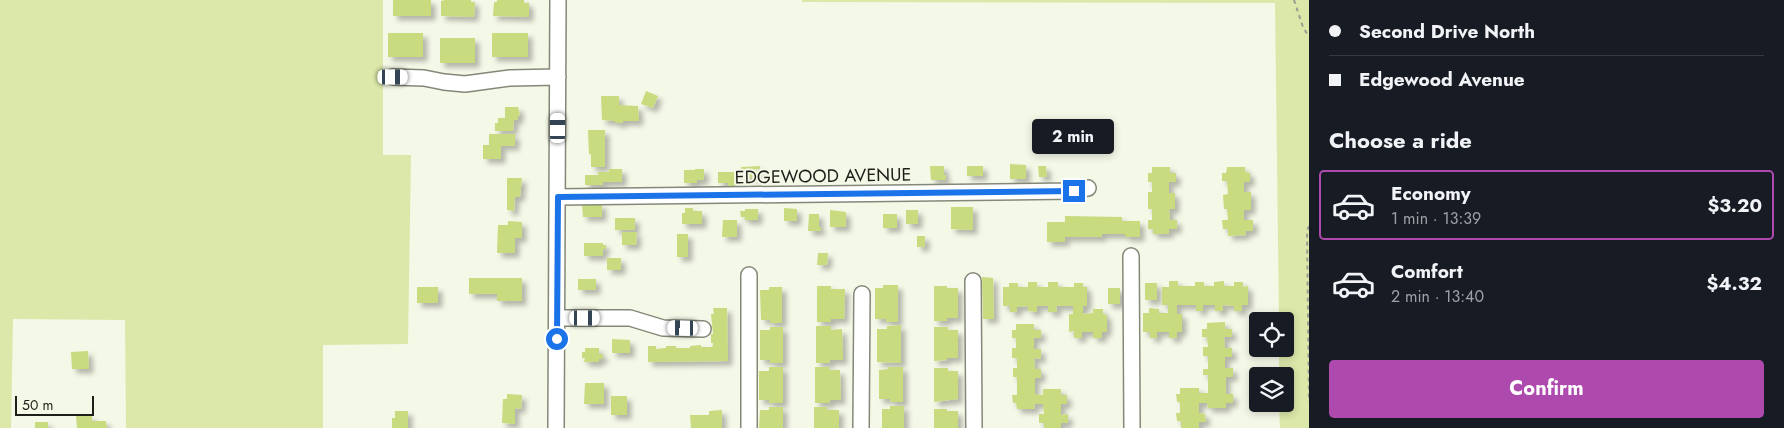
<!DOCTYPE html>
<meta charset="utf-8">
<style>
body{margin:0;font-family:Jost,sans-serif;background:#242831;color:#f1f3f6;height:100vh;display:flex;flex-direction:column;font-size:19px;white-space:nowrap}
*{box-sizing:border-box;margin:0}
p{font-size:16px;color:#9ea1a6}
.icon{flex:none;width:28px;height:28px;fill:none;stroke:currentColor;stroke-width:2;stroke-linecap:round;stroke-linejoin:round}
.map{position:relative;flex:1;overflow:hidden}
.panel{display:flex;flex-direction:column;background:#171b24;width:475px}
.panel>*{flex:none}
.hud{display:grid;align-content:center;height:110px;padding:0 20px;background:#171b24}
.tools{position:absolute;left:1249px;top:312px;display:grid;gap:10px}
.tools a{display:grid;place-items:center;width:45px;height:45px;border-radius:5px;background:#171b24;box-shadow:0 2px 8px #0003;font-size:25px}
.scale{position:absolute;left:15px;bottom:12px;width:79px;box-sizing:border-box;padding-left:5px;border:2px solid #1e1f19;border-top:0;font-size:14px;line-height:18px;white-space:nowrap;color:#1e1f19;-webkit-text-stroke:4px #f4f8e7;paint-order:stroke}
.end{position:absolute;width:22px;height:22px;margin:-11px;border:6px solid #1a73e8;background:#fff;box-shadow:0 0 0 2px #fff}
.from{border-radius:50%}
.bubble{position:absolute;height:35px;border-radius:5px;background:#171b24;box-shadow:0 2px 8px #0003;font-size:16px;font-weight:700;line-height:35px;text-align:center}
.car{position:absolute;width:15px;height:30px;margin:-15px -8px;border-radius:6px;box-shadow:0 0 4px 1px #0007;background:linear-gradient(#fff 24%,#345 0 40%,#fff 0 76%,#345 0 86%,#fff 0)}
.hud b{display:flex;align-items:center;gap:18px;height:48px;font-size:19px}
.hud b+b{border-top:1px solid #363941}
.hud i{width:12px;height:12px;background:#f1f3f6}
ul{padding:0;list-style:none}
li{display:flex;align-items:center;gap:15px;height:70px;margin:0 10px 8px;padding:0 10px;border:2px solid transparent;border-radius:5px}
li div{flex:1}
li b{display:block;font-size:19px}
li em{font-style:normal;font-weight:700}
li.on{border-color:#ae49ae}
li>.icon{width:45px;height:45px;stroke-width:1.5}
h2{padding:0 20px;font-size:22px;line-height:60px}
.primary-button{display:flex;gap:10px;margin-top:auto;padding:10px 20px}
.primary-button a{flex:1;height:58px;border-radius:5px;background:#ae49ae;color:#fff;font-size:20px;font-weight:700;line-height:58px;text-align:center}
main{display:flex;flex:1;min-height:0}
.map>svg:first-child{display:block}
</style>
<main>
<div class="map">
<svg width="1309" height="428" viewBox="0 0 1309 428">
<defs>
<filter id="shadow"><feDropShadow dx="4.5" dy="4.5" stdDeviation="2.5" flood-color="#0004"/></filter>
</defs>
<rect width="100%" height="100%" fill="#f4f8e7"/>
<!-- green -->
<path fill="#dbe8a9" d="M0 0H383V155H411L408 344 323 345V428H126L125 320 13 319 11 428H0Z
M802 0H1309V428H1280L1279 404H1285V376H1279V349H1285V321H1279L1275 3 802 2Z"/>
<!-- building -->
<path fill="#c9db7f" filter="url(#shadow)" d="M393 0H431V16H393Z
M445 0H471V2H475L474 17 441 16V1Z
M497 0H524V3H529V17L493 16 494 2H497Z
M388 33H423V57H388Z
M492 33H528V57H492Z
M440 38H475V63H440Z
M646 91 658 96 653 108 641 104Z
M601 96H619V105L638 106 639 121H623V123H615V121L602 120Z
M505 107H518L520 116H518V120H514L513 131H495V123H498V118H505Z
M588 130H605V167H591V154H589Z
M489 134H515V146H501V159H483V145H489Z
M1010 164 1026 165V179H1010Z
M760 166V169H755L756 172 757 171 758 177 741 178V167Z
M930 166H944V175H946V180H931Z
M967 166H983V176H967Z
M1038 166H1046L1047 177H1039Z
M1152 167H1170V173H1176V182H1169V193H1175V209H1169L1170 220H1177V229H1169V234H1153V229H1148V220H1152V209H1148V192H1152V182H1148V173H1152Z
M1227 167H1245V172L1250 173V182H1244V192H1251V210H1244V220H1253V231H1245L1246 235 1228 236V229H1223L1222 220H1228L1227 209H1224L1223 195 1228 194 1227 181H1222V173H1226Z
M609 169H622V182H603V185H585V175H598V172H609Z
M695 169H704V180H697V183H684V170H695Z
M718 172H735V186H728V183H718Z
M507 178H522L520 197H515L514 211 507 210Z
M582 204H602V217H583Z
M951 207H973V230L951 229Z
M685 208H693V211H702V224H682V213H685Z
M784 208 797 209V221H784Z
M745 209H758V220H745V217H741L740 211H745Z
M830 210 846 212V227H830Z
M906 210H918V224H906Z
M809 214H819V227H821V231H808Z
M883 214H897V228H883Z
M1065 216 1122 217V221H1140V237H1125V234H1102V237H1065V242H1047V222H1065Z
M615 218H635V230H615Z
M723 220H737V237H722Z
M508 221 522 222V238H515V253H497L498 225H508Z
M622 232H637L636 245H622Z
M677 234H688V257H677Z
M917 236H925V247H917Z
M584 243H603V245H606V249H603V256H584Z
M818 253H828L827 265H817Z
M607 258H621V270H607Z
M982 277 993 278 994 319H983Z
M469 278H522V301H497V294H469Z
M578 279H596V290H578Z
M1169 281H1178V286H1195V282H1204V286H1214V282L1224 281V286H1234V282H1243V287L1248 286V305H1242V311H1234V306L1223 305V311H1215V305H1203V311H1196V305H1177V314H1182V332H1177V338H1169V332H1157V338H1150V332H1143V313H1149V308L1159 309V313H1168V305H1162V287H1169Z
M1028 282H1037V287H1048V282H1058V287H1074V283H1083V287H1087V306H1083V314L1093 313V309H1103V314L1107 315V332H1102V338H1093V332H1082V338H1074V331L1069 332V314H1073V306H1056L1057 312H1048V306H1037V312L1028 311V306L1017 307V312H1010V306H1003V287H1009V283H1018V287H1028Z
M1145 283H1157V300H1145Z
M883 285H898V322H886V319H875V288H883Z
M817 286H831V289H845L844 319H831V322H817Z
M934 286H947V288H958V318H947V321H934Z
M417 287H438V303H417Z
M769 287H782V323H770V320H761L760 290H769Z
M1108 288H1120V304H1108Z
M713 308H727L728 361 648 362V346H656V349L666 348V346H676V348H690V346L701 345V347H711L713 346V343H711V334H713L711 314H714Z
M1225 322V329H1232V337H1224L1225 348H1232V357H1225V368H1233V377H1226V394H1233V403H1226V408H1208L1207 403H1199V413L1205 414 1206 422H1199V428H1181V421H1177L1176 413H1180V402H1177L1176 394H1180V388H1199V393H1208V375H1203V369H1208V356H1203V347H1208L1207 337H1202V329H1207V323Z
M1016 324H1034V330H1041V338H1034V349H1041V359L1034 358 1035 369H1041V378H1035V394L1043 395V389H1061V395H1067V404H1061V415L1068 414V423H1061V428H1044V423H1039V414H1044L1043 404H1034L1035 409H1017L1016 403H1013L1012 395H1017V377H1013V368H1017V358H1012V348H1016V338H1012V330H1016Z
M901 325V363L877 362V329H887V326Z
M816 326H831V330L842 329 843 360H830V363H816Z
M770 327H783V363H770V360H760V330H770Z
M934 327H948V330H958V358H947V360L934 361Z
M612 339 630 340V353H612Z
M585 348H599V354H603V359H599V362H584L585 358H582V352H585Z
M88 351 89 369H72L71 352Z
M769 367H783V403H769V400H759V371H769Z
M815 367H829V370H840L841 400H830V403H815Z
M888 367H903V402H891L890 399H879V370L888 369Z
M934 368H948V371H958V399L934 402Z
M585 383H604V404H584Z
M507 394 522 395 521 409 515 408V424L502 423 503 399H507Z
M611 396H627V415H611Z
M890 406H904V428H882V409H890Z
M769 407H783V428H759L760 410H769Z
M814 407H827V410H839V428H814Z
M934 409H947V411H958V428H934Z
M722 410V428H691L690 415H709V411Z
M395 411H408V428H392V418H395Z
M76 416H92V421H106L107 428H77Z
M35 422H48V428H35Z"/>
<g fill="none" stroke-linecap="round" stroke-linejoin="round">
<!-- minor casing -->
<g stroke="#848879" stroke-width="18">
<path id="minor" d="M393 77 424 78 444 82 465 84 510 78 558 77
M558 197 1074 191 1088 188
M1131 256 1132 428
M749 275V428
M973 281 974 428
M557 318H630L663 328 703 329
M556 428 558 0
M861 428 862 294"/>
</g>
<!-- path -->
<path stroke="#9a9d90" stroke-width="2" stroke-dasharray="4 4" stroke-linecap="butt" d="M1294 0 1303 27 1309 37
M1309 226 1307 231 1309 402"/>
<!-- minor -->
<use href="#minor" stroke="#fff" stroke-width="15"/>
</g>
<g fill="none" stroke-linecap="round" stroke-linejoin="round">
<!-- route -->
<path stroke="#1a73e8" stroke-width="6" d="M557 339 558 197 1074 191"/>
</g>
<g text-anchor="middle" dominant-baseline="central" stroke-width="4" stroke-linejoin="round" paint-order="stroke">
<!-- street labels -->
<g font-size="18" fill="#1e1f19" stroke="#f4f8e7">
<text transform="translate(823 176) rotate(-1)">EDGEWOOD AVENUE</text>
</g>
</g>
</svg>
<div class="tools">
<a><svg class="icon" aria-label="locate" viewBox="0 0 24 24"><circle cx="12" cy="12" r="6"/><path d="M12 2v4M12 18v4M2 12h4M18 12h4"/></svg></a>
<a><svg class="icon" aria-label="layers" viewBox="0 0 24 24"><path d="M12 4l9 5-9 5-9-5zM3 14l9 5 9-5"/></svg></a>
</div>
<div class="scale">50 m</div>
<i class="end from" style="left:557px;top:339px"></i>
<i class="end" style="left:1074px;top:191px"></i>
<div class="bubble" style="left:1032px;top:119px;width:82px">2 min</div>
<i class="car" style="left:393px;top:77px;rotate:90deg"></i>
<i class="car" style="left:558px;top:128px;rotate:0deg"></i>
<i class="car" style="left:585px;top:318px;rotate:90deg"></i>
<i class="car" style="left:683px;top:328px;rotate:271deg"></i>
</div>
<section class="panel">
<div class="hud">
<b><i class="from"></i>Second Drive North</b>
<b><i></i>Edgewood Avenue</b>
</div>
<h2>Choose a ride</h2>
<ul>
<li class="on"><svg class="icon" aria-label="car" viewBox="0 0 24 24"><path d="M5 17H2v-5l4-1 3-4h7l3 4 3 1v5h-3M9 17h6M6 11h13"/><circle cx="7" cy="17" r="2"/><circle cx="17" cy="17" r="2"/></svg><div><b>Economy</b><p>1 min · 13:39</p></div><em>$3.20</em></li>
<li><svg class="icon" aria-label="car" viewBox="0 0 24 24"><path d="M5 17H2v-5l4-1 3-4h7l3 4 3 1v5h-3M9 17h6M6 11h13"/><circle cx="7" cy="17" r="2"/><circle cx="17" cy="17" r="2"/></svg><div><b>Comfort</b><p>2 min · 13:40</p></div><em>$4.32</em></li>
</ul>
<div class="primary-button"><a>Confirm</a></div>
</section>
</main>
